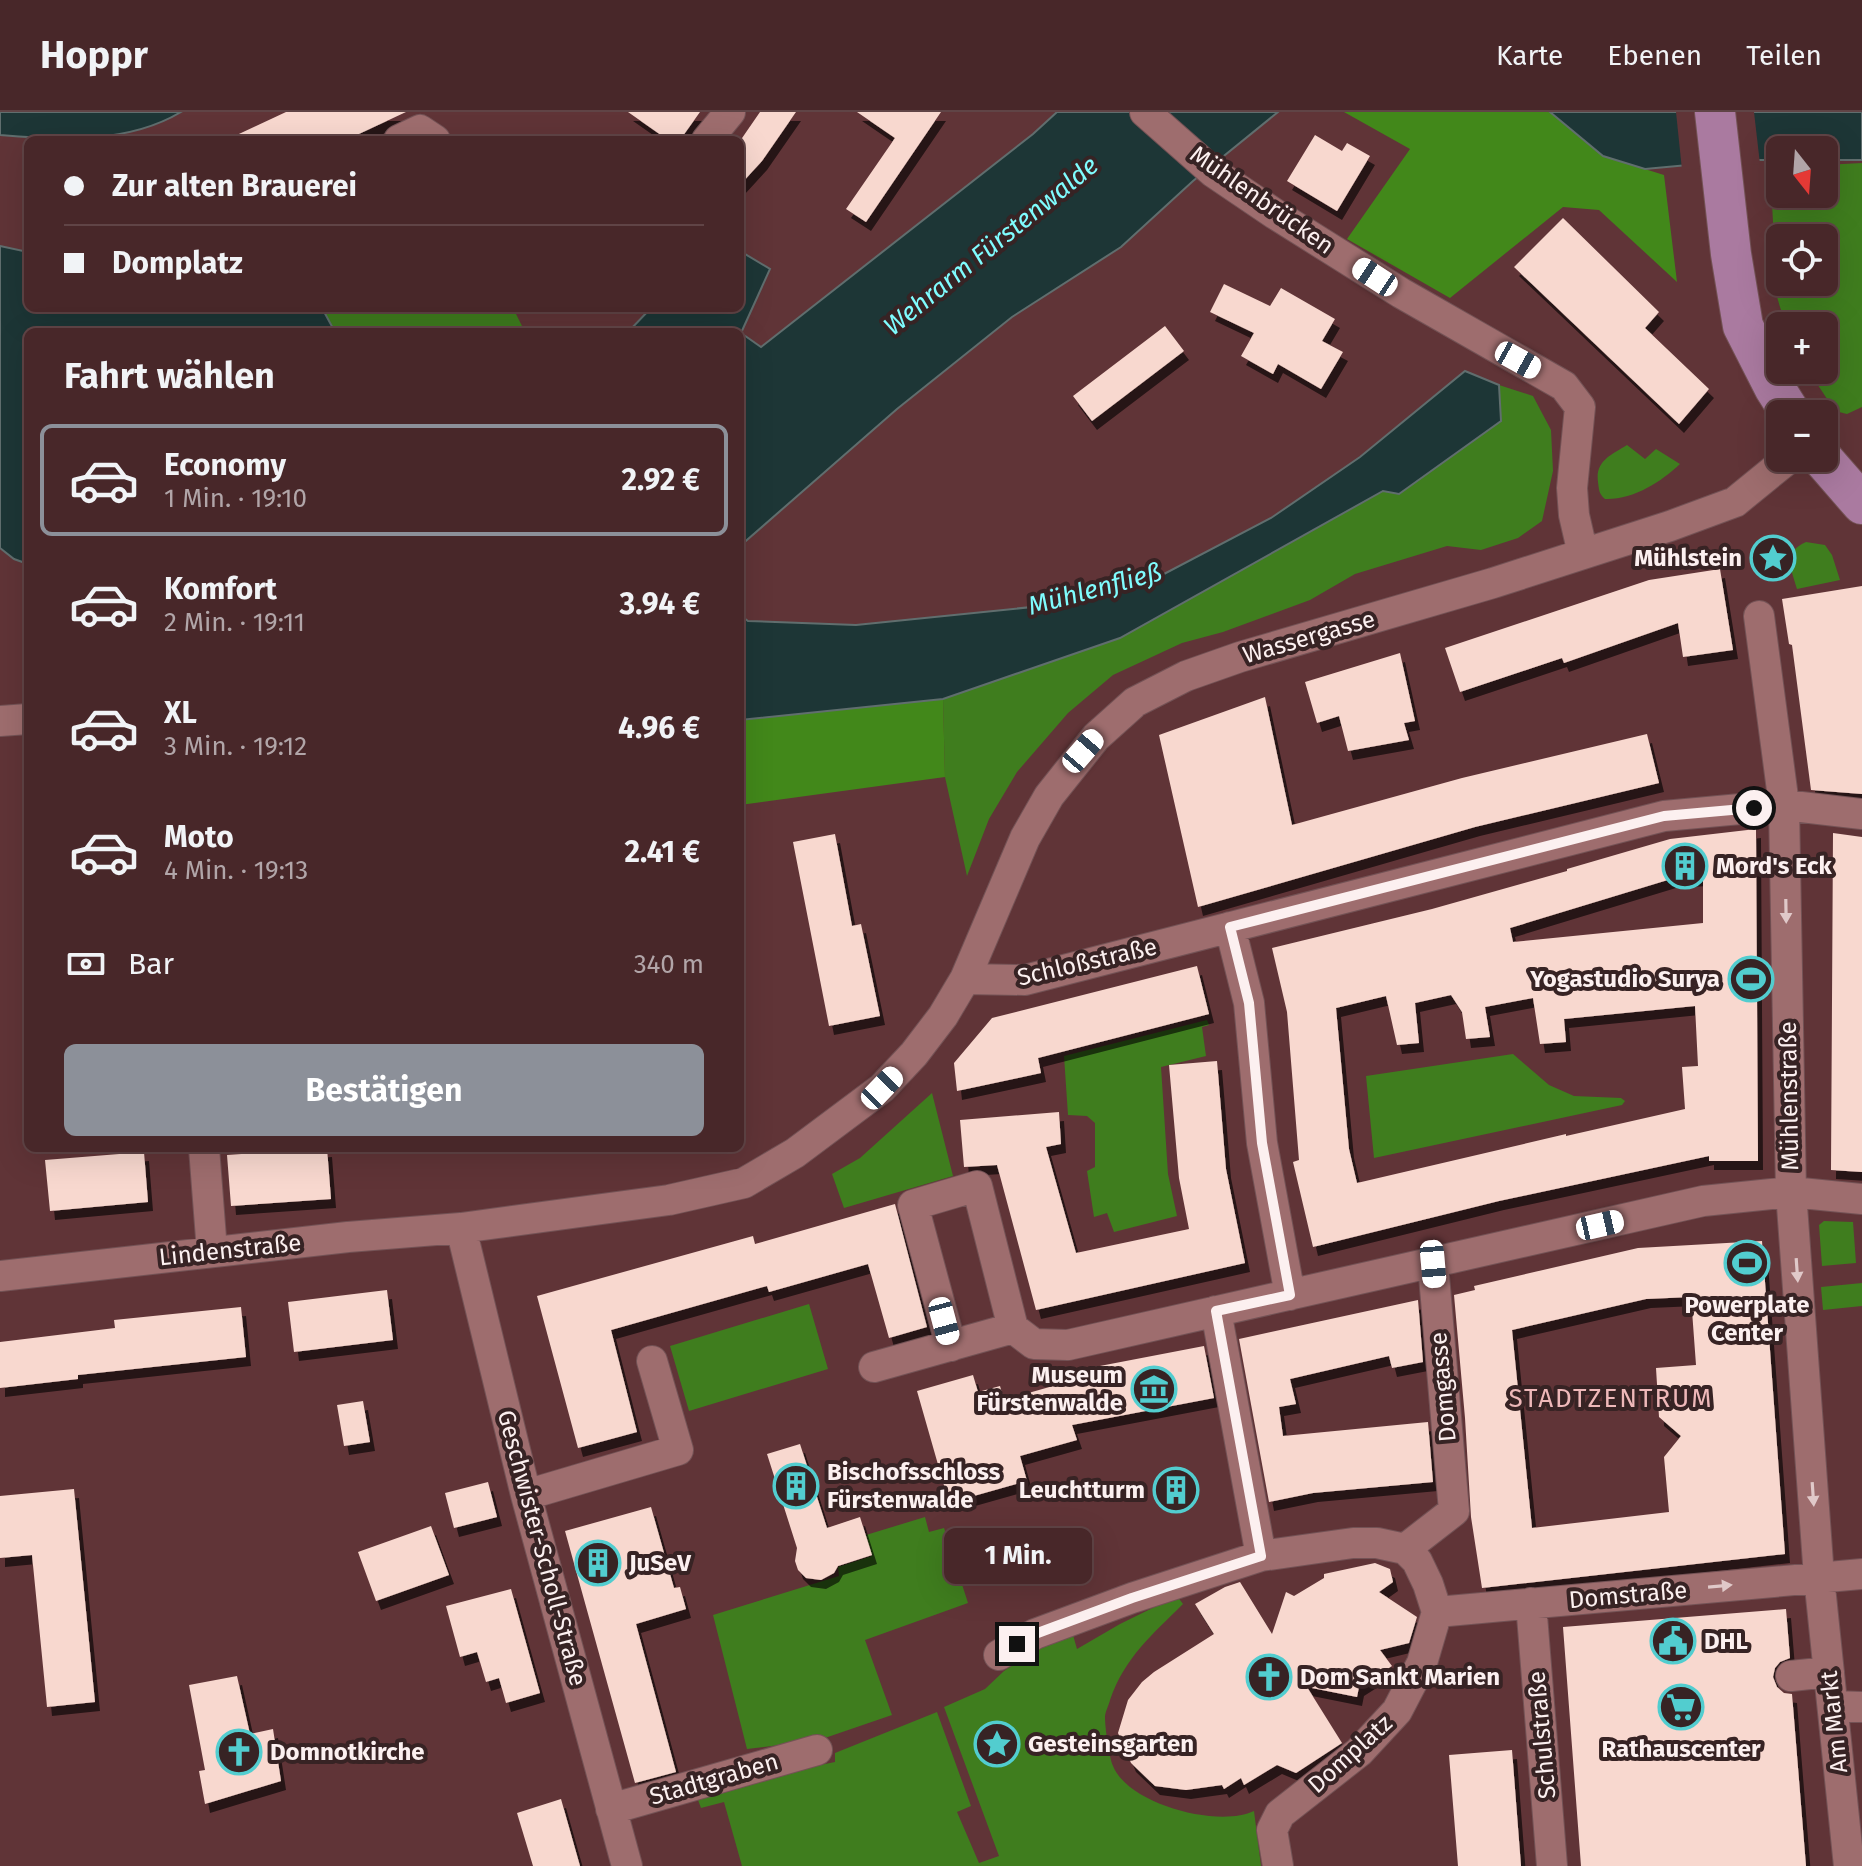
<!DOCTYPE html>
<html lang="de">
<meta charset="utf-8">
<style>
body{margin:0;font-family:"Fira Sans",sans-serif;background:#4f2f31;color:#f1f3f6;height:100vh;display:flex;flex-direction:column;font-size:30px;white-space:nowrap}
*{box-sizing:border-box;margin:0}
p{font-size:26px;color:#b1a5a8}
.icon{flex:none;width:44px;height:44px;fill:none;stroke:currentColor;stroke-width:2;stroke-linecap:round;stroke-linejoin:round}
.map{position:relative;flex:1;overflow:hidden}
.panel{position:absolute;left:24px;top:216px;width:720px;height:824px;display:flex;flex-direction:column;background:#482729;border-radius:12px;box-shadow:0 8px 32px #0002,0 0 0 2px #604446}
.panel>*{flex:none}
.banner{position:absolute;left:24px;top:24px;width:720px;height:176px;border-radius:12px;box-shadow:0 8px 32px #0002,0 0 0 2px #604446;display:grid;align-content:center;height:176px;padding:0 40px;background:#482729}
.needle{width:52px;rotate:163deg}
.buttons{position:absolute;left:1766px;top:24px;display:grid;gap:16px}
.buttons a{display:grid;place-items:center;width:72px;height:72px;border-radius:12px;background:#482729;box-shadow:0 8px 32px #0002,0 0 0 2px #604446;font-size:40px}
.end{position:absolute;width:36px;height:36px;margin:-18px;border:10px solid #fcf0f0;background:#111;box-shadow:0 0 0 4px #111}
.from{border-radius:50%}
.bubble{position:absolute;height:56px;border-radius:12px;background:#482729;box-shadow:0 8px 32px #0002,0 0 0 2px #604446;font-size:26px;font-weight:700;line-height:56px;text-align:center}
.car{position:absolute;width:24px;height:48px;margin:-24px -12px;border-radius:10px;box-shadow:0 0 6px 2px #0007;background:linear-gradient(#fff 24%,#345 0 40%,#fff 0 76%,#345 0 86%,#fff 0)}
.banner b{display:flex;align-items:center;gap:28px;height:76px;font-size:30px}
.banner b+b{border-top:2px solid #604446}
.banner i{width:20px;height:20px;background:#f1f3f6}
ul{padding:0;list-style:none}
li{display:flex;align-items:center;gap:24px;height:112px;margin:0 16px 12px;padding:0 24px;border:4px solid transparent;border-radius:12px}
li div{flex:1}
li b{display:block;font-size:30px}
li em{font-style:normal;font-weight:700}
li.on{border-color:#8c9099}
li>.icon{width:72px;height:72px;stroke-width:1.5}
h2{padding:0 40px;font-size:36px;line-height:96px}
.pay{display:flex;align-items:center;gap:20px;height:88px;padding:0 40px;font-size:30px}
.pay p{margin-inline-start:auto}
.cta{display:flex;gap:16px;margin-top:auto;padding:16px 40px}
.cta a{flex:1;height:92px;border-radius:12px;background:#8c9099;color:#fff;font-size:32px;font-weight:700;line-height:92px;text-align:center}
header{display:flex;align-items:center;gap:48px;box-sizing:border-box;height:112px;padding:0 40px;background:#482729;border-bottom:2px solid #604446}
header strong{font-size:38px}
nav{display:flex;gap:44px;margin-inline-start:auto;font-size:28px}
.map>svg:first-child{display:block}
</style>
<header>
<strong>Hoppr</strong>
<nav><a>Karte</a><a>Ebenen</a><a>Teilen</a></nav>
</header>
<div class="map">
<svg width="1862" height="1754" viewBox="0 0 1862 1754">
<defs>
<filter id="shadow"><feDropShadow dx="5" dy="9" stdDeviation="0" flood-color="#0009"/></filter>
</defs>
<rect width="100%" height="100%" fill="#603437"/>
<!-- green -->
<path fill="#3f7d1e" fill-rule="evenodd" d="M1862 51V295L1847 302 1835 299 1808 258H1824V214H1787C1778 192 1773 173 1771 150L1775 147 1770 54H1780V82H1824V53ZM1780 126H1824V170H1780Z
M322 196H513L525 220H335Z
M1499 273 1533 284 1551 318 1553 359 1542 409 1518 426 1481 438 1447 434 1355 462 1310 488 1223 520 1182 531 1113 563 1068 601 1017 660 989 707 967 764 945 665 943 587 1120 526 1384 379 1399 382 1501 309Z
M1627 333 1645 347 1656 337 1680 352C1661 370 1633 388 1605 387 1599 382 1599 378 1598 370 1595 349 1611 343 1627 333Z
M1806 430 1825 433 1832 443 1840 468 1797 477C1791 456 1782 441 1806 430Z
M1207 908 1209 913 1202 915 1206 944 1161 955 1168 1062 1177 1104 1114 1120 1107 1101 1094 1105 1087 1059 1095 1055V1011L1087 1004 1068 1003 1064 944Z
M1513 942 1549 973 1574 984 1621 986 1625 989 1622 993 1374 1046 1366 964Z
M932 981 953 1064 844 1096 832 1062 860 1046Z
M1824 1109 1853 1110 1856 1151 1822 1154 1819 1113Z
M1862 1171V1194L1823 1198 1821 1175Z
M809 1192 828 1257 689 1299 670 1234Z
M925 1405 929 1420 944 1416 968 1491 865 1528 892 1603 819 1628 747 1637 713 1503 839 1464 838 1455 872 1444 866 1423Z
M1177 1484 1183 1492C1152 1523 1125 1545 1110 1588 1109 1593 1105 1600 1105 1605 1105 1615 1109 1645 1113 1654 1129 1693 1219 1716 1254 1699L1261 1754H742L724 1690 701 1696 698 1688 701 1677 835 1650V1641L937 1600 971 1694 957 1700 979 1751 999 1744 944 1595 985 1577 1004 1559 1038 1536 1073 1523 1077 1537 1120 1512Z"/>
<!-- forest -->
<path fill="#42881a" d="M1344 0H1550L1603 44 1664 63 1677 170 1599 98 1563 95 1450 186 1347 127 1410 37Z
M943 587 945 665 740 693V608Z"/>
<!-- water -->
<path fill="#1d3636" stroke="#606e6e" stroke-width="2" d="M0 0H181C128 32 60 28 0 23Z
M1057 0H1278L1193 69 1121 135 1012 205 897 297 740 434V220H628L651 196H740V139L770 157 741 221 761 235 1033 22Z
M1550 0H1862V48H1824V38H1780V48H1742L1645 57 1603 44Z
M0 134 28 140V196H322L335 220H28V452L14 447 0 436Z
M1465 259 1499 273 1501 309 1399 382 1383 379 1120 526 943 587 740 608V503L748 509 856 513 1071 491 1164 462 1271 406 1360 345Z"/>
<!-- pier -->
<path fill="#603437" d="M1676 0H1754L1760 52 1682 58Z"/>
<!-- building -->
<path fill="#f8d8cf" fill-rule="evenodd" filter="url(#shadow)" d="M286 0H406L346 28H226Z
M628 0H700L680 28H668Z
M760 0H796L762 49 740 73V29Z
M857 0H941L866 110 846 97 895 26Z
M1315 23 1342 39 1347 31 1370 44 1337 99 1287 69Z
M1563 106 1659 200 1645 216 1709 277 1679 312 1514 155Z
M1224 172 1270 194 1281 176 1335 207 1322 229 1343 240 1321 277 1278 252 1273 262 1241 244 1254 221 1210 200Z
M1165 214 1184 239 1092 309 1073 284Z
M1720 457 1733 538 1683 545 1678 511 1564 551 1562 546 1460 580 1445 536 1649 468Z
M1862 474V682L1811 678 1792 533 1789 532 1782 487Z
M1400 541 1415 609 1404 611 1409 628 1348 639 1339 604 1317 611 1305 570Z
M1265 585 1292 713 1462 666 1647 622 1659 671 1475 715 1198 795 1159 623Z
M1756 717 1758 1049H1709V1044L1499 1089 1313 1135 1293 1050 1299 1048 1287 900 1272 836 1432 797 1567 759V757L1670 727ZM1703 765V811L1513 830 1510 816 1671 767ZM1451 883 1462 900 1466 927 1490 925 1485 895 1533 886 1540 932 1566 930 1564 907 1695 894 1698 954 1682 955 1685 997 1566 1024V1022L1357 1071 1349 1037 1336 896 1386 884 1397 933 1419 931 1415 891Z
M1833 721 1862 725V1060L1831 1058Z
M835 722 852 814 861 812 880 904 829 914 793 730Z
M1197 854 1209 902 1038 946 1041 961 957 979 954 951 992 906Z
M1217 949 1226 1057 1245 1151 1036 1198 997 1053 964 1055 960 1008 1059 1000 1061 1032 1046 1035 1076 1141 1189 1117 1179 1066 1169 953Z
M327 1036 331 1087 231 1094 227 1043Z
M144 1040 148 1090 50 1099 45 1048Z
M895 1092 927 1215 889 1226 868 1152 769 1180 767 1174 611 1218 637 1320 578 1336 537 1184 753 1124 755 1132Z
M1762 1129 1785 1442 1482 1476 1471 1405 1465 1306 1454 1183 1475 1178 1474 1174 1638 1136ZM1691 1185 1696 1253 1656 1256 1659 1305 1681 1324 1664 1345 1669 1400 1532 1416 1512 1218 1646 1187Z
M387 1178 393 1228 294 1240 288 1190Z
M1418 1188 1423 1250 1392 1256 1389 1244 1290 1267 1296 1292 1279 1295 1283 1324 1428 1310 1433 1370 1313 1381 1269 1390 1239 1227Z
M241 1195 246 1245 78 1263V1267L0 1276V1230L115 1216 114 1208Z
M1204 1234 1214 1286 1072 1313 1077 1328 1020 1344 1027 1369 949 1391 917 1279 973 1263 978 1280 1000 1274 1004 1288 1081 1266 1079 1258Z
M363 1289 370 1330 344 1334 337 1293Z
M800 1332 827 1416 860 1405 872 1443 838 1454 834 1461 821 1468 806 1466 798 1458 795 1449 797 1436 767 1342Z
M488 1370 497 1405 454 1416 445 1381Z
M74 1377 95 1590 47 1595 32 1443 0 1446V1384Z
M651 1395 674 1476 680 1475 686 1497 636 1512 676 1660 635 1671 565 1419Z
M431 1414 449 1463 376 1489 358 1440Z
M1375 1451 1390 1457 1393 1470 1379 1480 1417 1505 1409 1531 1380 1538 1392 1554 1359 1575 1357 1585 1307 1575 1342 1631 1296 1661 1277 1653 1244 1673 1241 1666 1224 1677 1222 1673 1186 1678 1155 1674 1131 1651 1118 1621 1128 1588 1142 1570 1154 1560 1214 1522 1195 1492 1225 1475 1240 1470 1272 1522 1286 1480 1294 1484 1324 1466V1462Z
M511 1477 540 1581 506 1591 499 1566 486 1570 477 1540 460 1545 446 1494Z
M1786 1497 1790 1546 1780 1550 1775 1556 1773 1565 1777 1575 1784 1581 1792 1582 1806 1754H1581L1563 1515Z
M237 1564 250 1622 273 1617 281 1669 205 1692 199 1659 205 1658 189 1573Z
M1512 1638 1521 1754H1458L1449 1643Z
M561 1687 580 1754H533L517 1701Z"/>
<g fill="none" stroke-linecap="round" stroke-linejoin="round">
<!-- minor casing -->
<g stroke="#735255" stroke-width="32">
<path id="minor" d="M1145 0 1213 60 1275 102 1401 181 1564 274 1580 295 1572 376 1574 403 1583 442
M399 28 420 18 435 28
M707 28 730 0
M1759 504 1784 693 1791 1080 1819 1465 1849 1754
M0 609 28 607
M1230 815 1249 891 1262 1031 1290 1183
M965 867 1025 868 1664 704 1784 693 1862 702
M204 1036 212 1139
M461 1116 526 1383 627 1754
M0 1164 348 1125 461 1116 669 1088 744 1071 795 1041 882 976 914 942 943 904 965 867 1025 726 1049 684 1096 625 1135 590 1186 564 1240 545 1493 471 1670 414 1735 390 1789 346
M1216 1199 1261 1444
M1013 1216 1034 1232 1068 1233 1703 1089 1791 1080 1862 1087
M951 1234 913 1093 977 1074 1013 1216
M874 1255 1013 1216
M526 1383 678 1338 652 1249
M1405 1437 1454 1399 1433 1152
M1531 1491 1552 1754
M1437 1500 1862 1462
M999 1543 1035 1522 1132 1486 1261 1444 1353 1431H1377L1405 1437 1417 1449 1428 1472 1437 1500 1422 1551 1397 1599 1359 1640 1280 1702 1272 1718 1278 1754
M1791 1564 1829 1560
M1833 1594 1862 1595
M611 1697 817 1638"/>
</g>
<!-- major casing -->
<g stroke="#735255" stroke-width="42">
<path id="major" d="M1715 0 1731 142 1743 214 1774 275 1791 302
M1822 346 1862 392"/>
</g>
<!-- minor -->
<use href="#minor" stroke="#9e6d6e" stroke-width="30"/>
<!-- major -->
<use href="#major" stroke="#aa7aa0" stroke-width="40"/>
</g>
<!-- one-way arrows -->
<defs><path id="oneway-solid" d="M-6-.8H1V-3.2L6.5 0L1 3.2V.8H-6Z" transform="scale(2)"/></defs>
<g fill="#e0c9c9">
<use href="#oneway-solid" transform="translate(1786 799) rotate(89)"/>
<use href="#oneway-solid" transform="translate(1797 1158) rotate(86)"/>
<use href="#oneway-solid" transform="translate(1813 1382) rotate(86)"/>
<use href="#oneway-solid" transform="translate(1720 1474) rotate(-5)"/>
</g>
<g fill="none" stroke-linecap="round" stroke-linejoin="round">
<!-- route -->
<path stroke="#fcf0f0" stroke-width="10" d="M1017 1532 1035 1522 1132 1486 1261 1444 1216 1199 1290 1183 1262 1031 1249 891 1230 815 1664 704 1754 696"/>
</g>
<!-- icons -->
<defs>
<g id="sight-ring" transform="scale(2.3)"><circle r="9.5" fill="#372324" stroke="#52cdcf" stroke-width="1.5"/><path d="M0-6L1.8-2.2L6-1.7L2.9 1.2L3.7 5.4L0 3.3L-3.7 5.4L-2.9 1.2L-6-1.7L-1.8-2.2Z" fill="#52cdcf"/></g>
<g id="building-ring" transform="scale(2.3)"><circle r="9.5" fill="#372324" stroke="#52cdcf" stroke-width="1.5"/><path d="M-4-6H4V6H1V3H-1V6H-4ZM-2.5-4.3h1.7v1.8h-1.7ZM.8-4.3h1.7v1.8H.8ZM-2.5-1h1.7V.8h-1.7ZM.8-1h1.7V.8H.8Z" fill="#52cdcf"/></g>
<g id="stadium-ring" transform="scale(2.3)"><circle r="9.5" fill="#372324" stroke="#52cdcf" stroke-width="1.5"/><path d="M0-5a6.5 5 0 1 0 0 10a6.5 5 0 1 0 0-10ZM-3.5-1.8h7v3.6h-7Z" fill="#52cdcf"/></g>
<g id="museum-ring" transform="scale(2.3)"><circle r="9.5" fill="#372324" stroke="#52cdcf" stroke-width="1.5"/><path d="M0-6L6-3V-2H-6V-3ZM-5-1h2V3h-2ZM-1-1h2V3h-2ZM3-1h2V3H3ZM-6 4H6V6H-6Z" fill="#52cdcf"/></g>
<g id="civic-ring" transform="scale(2.3)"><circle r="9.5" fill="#372324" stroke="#52cdcf" stroke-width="1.5"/><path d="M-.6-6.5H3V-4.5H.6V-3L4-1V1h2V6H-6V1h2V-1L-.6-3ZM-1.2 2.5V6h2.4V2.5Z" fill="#52cdcf"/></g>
<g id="church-ring" transform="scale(2.3)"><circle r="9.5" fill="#372324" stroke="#52cdcf" stroke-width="1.5"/><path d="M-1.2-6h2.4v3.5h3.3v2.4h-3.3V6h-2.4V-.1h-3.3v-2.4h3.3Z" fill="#52cdcf"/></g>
<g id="supermarket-ring" transform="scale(2.3)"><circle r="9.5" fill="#372324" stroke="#52cdcf" stroke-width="1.5"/><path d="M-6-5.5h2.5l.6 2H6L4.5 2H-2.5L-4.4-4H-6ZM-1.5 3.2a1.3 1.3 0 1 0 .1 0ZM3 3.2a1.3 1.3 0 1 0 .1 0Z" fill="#52cdcf"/></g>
</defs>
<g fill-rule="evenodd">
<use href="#sight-ring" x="1773" y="446"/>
<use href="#building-ring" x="1685" y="754"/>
<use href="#stadium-ring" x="1751" y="867"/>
<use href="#stadium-ring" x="1747" y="1151"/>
<use href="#museum-ring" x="1154" y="1277"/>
<use href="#building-ring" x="796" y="1374"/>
<use href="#building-ring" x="1176" y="1378"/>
<use href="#building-ring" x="598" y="1451"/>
<use href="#civic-ring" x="1673" y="1529"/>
<use href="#church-ring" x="1269" y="1565"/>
<use href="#supermarket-ring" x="1681" y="1595"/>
<use href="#sight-ring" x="997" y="1632"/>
<use href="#church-ring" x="239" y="1640"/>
</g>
<g text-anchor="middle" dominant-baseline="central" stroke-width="8" stroke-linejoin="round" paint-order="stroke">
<!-- street labels -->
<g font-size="24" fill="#fcf0f0" stroke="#372324">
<text transform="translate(1262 88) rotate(35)">Mühlenbrücken</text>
<text transform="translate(1309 525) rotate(-16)">Wassergasse</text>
<text transform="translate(1087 850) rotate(-13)">Schloßstraße</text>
<text transform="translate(1789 984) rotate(-91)">Mühlenstraße</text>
<text transform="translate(230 1138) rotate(-6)">Lindenstraße</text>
<text transform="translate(1443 1275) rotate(-95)">Domgasse</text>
<text transform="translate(542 1436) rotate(75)">Geschwister-Scholl-Straße</text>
<text transform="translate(1628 1483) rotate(-5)">Domstraße</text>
<text transform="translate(1834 1610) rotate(-96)">Am Markt</text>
<text transform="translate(1542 1623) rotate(-95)">Schulstraße</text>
<text transform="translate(1350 1642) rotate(-42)">Domplatz</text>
<text transform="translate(714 1667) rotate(-16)">Stadtgraben</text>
</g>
<!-- poi labels -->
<g font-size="24" font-weight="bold" fill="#fcf0f0" stroke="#372324" text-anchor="start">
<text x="1742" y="446" text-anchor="end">Mühlstein</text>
<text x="1716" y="754">Mord's Eck</text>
<text x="1720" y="867" text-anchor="end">Yogastudio Surya</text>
<text x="1747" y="1193" text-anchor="middle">Powerplate<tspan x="1747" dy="28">Center</tspan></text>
<text x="1123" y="1263" text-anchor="end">Museum<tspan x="1123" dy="28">Fürstenwalde</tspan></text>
<text x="827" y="1360">Bischofsschloss<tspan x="827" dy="28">Fürstenwalde</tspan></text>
<text x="1145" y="1378" text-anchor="end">Leuchtturm</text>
<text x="629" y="1451">JuSeV</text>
<text x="1704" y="1529">DHL</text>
<text x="1300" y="1565">Dom Sankt Marien</text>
<text x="1028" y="1632">Gesteinsgarten</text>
<text x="1681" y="1637" text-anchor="middle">Rathauscenter</text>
<text x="270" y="1640">Domnotkirche</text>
</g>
<!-- water labels -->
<g font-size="26" font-style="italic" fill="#7ffcfe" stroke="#372324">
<text transform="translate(991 134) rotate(-39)">Wehrarm Fürstenwalde</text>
<text transform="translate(1095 477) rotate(-15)">Mühlenfließ</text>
</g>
<!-- neighbourhood labels -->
<g font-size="26" letter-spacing="2" fill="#eeb8b9" stroke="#372324">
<text x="1611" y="1286">STADTZENTRUM</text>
</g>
</g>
</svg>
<div class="buttons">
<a><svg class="needle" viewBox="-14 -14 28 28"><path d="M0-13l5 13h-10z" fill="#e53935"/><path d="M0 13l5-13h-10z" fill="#b1a5a8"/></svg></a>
<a><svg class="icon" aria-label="locate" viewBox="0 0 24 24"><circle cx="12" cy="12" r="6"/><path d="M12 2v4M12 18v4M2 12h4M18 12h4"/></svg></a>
<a>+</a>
<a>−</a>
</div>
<i class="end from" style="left:1754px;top:696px"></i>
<i class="end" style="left:1017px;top:1532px"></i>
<div class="bubble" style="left:944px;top:1416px;width:148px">1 Min.</div>
<i class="car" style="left:1375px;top:165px;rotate:303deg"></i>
<i class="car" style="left:1518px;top:248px;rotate:119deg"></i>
<i class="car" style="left:1083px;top:639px;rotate:41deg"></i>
<i class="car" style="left:882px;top:976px;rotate:44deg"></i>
<i class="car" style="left:1600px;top:1113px;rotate:77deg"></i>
<i class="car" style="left:1433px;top:1152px;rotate:175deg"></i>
<i class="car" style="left:944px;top:1209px;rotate:165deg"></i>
<div class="banner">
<b><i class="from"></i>Zur alten Brauerei</b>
<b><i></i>Domplatz</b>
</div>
<section class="panel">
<h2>Fahrt wählen</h2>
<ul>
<li class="on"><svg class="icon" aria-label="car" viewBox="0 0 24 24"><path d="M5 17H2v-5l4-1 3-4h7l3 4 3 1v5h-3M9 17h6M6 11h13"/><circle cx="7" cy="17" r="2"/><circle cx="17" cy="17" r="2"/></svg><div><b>Economy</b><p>1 Min. · 19:10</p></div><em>2.92 €</em></li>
<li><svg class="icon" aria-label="car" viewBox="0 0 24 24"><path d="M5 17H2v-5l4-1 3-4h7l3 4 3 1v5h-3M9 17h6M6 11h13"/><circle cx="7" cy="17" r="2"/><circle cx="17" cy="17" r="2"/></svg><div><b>Komfort</b><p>2 Min. · 19:11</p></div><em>3.94 €</em></li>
<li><svg class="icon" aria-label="car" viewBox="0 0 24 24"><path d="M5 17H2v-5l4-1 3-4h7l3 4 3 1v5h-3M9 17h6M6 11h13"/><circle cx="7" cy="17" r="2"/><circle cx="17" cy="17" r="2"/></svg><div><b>XL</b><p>3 Min. · 19:12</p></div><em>4.96 €</em></li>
<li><svg class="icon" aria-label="car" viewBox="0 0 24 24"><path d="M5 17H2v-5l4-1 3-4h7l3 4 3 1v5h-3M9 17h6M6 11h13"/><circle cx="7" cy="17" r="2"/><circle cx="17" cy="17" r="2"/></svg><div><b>Moto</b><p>4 Min. · 19:13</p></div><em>2.41 €</em></li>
</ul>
<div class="pay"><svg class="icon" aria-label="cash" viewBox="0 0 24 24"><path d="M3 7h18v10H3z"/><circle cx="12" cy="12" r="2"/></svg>Bar<p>340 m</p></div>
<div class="cta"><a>Bestätigen</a></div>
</section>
</div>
